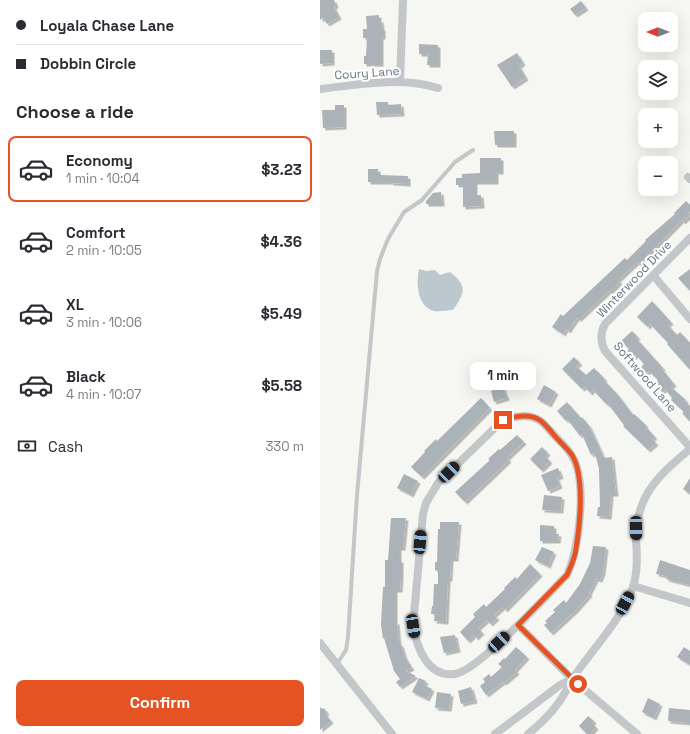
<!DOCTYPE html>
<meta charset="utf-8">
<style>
body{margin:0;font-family:"Space Grotesk",sans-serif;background:#f7f7f7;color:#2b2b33;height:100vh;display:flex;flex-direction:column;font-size:15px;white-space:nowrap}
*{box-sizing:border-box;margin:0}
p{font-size:13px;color:#7c7c81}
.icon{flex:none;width:22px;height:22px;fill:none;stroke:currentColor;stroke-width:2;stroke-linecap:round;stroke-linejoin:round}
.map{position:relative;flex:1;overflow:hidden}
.side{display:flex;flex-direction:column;background:#fff;width:320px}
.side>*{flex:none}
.guide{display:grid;align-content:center;height:88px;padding:0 16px;background:#fff}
.needle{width:26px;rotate:270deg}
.controls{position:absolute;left:318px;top:12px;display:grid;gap:8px}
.controls a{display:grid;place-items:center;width:40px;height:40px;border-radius:8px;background:#fff;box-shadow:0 4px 16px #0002;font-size:20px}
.end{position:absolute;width:18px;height:18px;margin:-9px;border:5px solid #e65322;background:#fff;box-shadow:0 0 0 2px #fff}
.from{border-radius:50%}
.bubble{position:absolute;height:28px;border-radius:8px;background:#fff;box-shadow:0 4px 16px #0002;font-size:13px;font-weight:700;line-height:28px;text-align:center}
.car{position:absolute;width:12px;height:24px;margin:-12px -6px;border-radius:5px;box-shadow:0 0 3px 1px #0007;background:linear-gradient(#222 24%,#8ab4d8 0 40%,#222 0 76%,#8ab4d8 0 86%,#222 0)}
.guide b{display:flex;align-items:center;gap:14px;height:38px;font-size:15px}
.guide b+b{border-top:1px solid #e1e1e2}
.guide i{width:10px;height:10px;background:#2b2b33}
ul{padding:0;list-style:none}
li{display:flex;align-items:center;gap:12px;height:66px;margin:0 8px 6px;padding:0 8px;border:2px solid transparent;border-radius:8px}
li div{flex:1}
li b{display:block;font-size:15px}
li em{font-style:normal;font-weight:700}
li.on{border-color:#e65322}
li>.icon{width:36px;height:36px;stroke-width:1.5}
h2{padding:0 16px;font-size:18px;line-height:48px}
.pay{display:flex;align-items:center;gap:10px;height:44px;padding:0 16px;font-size:15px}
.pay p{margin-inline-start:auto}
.cta{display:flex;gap:8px;margin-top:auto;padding:8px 16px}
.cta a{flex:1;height:46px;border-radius:8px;background:#e65322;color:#fff;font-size:16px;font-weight:700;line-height:46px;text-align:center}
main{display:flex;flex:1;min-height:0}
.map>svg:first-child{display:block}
</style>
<main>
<section class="side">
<div class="guide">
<b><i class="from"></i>Loyala Chase Lane</b>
<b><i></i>Dobbin Circle</b>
</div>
<h2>Choose a ride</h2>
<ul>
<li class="on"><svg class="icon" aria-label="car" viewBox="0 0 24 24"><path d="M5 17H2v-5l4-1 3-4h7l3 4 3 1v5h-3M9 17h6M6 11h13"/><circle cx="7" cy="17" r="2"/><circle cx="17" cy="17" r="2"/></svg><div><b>Economy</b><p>1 min · 10:04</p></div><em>$3.23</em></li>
<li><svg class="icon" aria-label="car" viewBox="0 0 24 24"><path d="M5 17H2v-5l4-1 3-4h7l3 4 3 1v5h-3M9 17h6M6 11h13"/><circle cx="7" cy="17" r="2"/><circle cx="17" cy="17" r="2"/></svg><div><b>Comfort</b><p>2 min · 10:05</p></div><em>$4.36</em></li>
<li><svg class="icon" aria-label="car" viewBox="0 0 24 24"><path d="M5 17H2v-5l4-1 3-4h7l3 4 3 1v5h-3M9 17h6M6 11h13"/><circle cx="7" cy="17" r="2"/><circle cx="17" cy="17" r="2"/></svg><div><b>XL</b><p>3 min · 10:06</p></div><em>$5.49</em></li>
<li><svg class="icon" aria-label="car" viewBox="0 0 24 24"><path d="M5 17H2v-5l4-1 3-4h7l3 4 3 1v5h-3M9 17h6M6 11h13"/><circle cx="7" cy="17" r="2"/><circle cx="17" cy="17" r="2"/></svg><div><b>Black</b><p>4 min · 10:07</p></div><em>$5.58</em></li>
</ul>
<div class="pay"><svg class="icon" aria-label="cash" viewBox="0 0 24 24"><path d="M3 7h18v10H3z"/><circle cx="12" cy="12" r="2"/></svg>Cash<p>330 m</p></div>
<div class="cta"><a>Confirm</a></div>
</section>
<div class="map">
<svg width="370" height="734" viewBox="0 0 370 734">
<defs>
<filter id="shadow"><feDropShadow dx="2.5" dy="2.5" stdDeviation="0" flood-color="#0004"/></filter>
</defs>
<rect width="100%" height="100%" fill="#f6f6f2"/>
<!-- water -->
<path fill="#bcc8cd" d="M99 269 106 271 115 270 120 275 130 272C148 286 145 293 133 310 128 310 119 312 114 311 97 307 96 282 99 269Z"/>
<!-- building -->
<path fill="#abb3b9" filter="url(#shadow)" d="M0 0H14L16 5 14 7 19 17 7 24 3 18 0 20Z
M261 1 266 8 255 15 250 9Z
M59 15V20H61L62 28H63V37H61V64H44V56H46L47 38H43V29H47L46 16Z
M99 44 118 45V65H107L108 54H99Z
M0 50H12V63L0 64Z
M197 53 203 63 199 66 206 78 192 87 177 65Z
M56 102H68V105L81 104 82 114 57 115Z
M15 105H24V127L3 128 2 110H15Z
M174 131H194V145H175Z
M160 158H181V172H176V182H155V195H161L162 206 143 207V185H136V178H142V174L160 173Z
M48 169H58V174H61V175L88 176V184L71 183V182H48Z
M121 192 122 204H106V201L113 193Z
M366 201 370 205V212L367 214 369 216 363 222 362 220 319 264 317 262 298 280 300 282 290 292 289 291 259 319 257 318 248 331 246 329 243 334 232 327 241 314 243 316 305 258 307 260 326 241 325 240 355 214 354 213Z
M370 269V291L358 278Z
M332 301 351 322 348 325 357 335 360 332 370 343V370L347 344 348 343 330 324 328 327 317 317Z
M312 331 318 337 316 338 343 368 342 369 354 384 351 387 366 400 365 401 370 406V422L362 413 364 412 351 400 352 398 345 389 342 392 338 387 339 386 336 382 338 380 329 371 326 373 321 367 324 364 316 355 313 358 307 352 309 349 301 341Z
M254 357 260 363 256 366 266 375 274 368 285 379 284 380 298 395 313 415 314 414 326 425 325 426 335 437 332 439 336 443 328 450 303 426 304 425 288 404 287 405 273 390 270 393 265 387 262 389 242 369Z
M224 385 236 392 229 405 217 399Z
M183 387 187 398 174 402 171 391Z
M161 398 170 408 102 477 91 467 105 452 104 451 116 439 117 441Z
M247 402 261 418 262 417 270 427 284 458 292 457 296 494H291L289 517 277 516 278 507H280L279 469 275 453 271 455 262 434 260 436 247 419 246 421 237 411Z
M197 435 204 442 187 458 189 460 145 502 135 492 170 460 168 459 179 449 180 450Z
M222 447 228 453 225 456 230 461 221 470 210 459Z
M238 468 241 476 237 478 240 486 228 491 221 475Z
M84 474 98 481 91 495 77 488Z
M370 478V494L363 489Z
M224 495 242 497 241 511 222 510Z
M71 518H86L83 548H79V560H81V575L80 590H75V622H77L79 644H81L85 657 92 668 86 671 96 676 80 687 76 682 80 679 74 671 64 638 63 639 61 624 63 587H65V560H68Z
M120 522H139L136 559H131L130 579H128L126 622 114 621 115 614H111L112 606H113L114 584H118V571L115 570V562H117L118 529H120Z
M220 525 234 526V534H239L238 541H220Z
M273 546 286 547 283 572 280 580 276 579 269 593 270 594 256 610 231 633 224 625 227 623 225 621 235 612 233 610 244 600 246 603 260 584 270 563Z
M222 547 234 552 228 566 215 560Z
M340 560 370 570V585L346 579 347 576 336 574Z
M210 564 220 574 185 610 183 607 174 615 177 618 170 624 167 620 158 628 162 632 156 638 154 635 148 641 140 632 155 617 153 614 164 604 166 607 185 589 184 588 195 577 197 579Z
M135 635 138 650 124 653 120 637Z
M196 647 207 657 195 670 197 672 184 683 183 682 166 695 160 686 165 682 163 679 169 674 171 677 182 667 178 664 184 658 185 659Z
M364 647 370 651V665L357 657Z
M99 678 106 681 104 685 112 689 107 699 92 692Z
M151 687 155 701 141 704 138 691Z
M117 692 131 694 129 709 115 708Z
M328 698 340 704 334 718 322 712Z
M0 707 2 709 4 708 7 713 5 714 11 721 0 730Z
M349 708 370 710V723L348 721Z
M268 716 274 721 272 723 276 727 270 734H267L259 726Z"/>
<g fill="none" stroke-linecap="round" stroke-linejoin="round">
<!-- service -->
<path stroke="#c3c7ca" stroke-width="4" d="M17 664 26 650 28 637 37 495 57 271 60 259 68 239 84 212 102 200 135 162 153 150"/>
<!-- minor -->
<path stroke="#c3c7ca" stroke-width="8" d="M80 81 83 0
M0 89C39 85 79 76 118 88
M368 177 370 179
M370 238 285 324C280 333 280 341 285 351L370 447
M333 275 370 319
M205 416C220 417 224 424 234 435 240 442 248 448 252 456 268 482 259 548 247 575 227 595 159 670 135 674 108 678 97 648 93 626L103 514 106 503 118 483 183 420 194 417Z
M313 586 370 603
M198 625 252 679 317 734
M0 643 72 734
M175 734 240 685 252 679
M208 734C223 722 237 708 246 691 249 687 250 682 253 678 273 648 301 621 313 587 318 571 317 555 316 539 316 495 339 475 370 449"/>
</g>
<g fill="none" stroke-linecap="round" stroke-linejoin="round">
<!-- route -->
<path stroke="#e65322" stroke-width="5" d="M183 420C195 416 210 413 221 421 226 425 230 430 234 435 239 441 247 448 252 455 265 476 260 525 256 549 255 558 251 566 247 575L198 625 258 684"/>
</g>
<g text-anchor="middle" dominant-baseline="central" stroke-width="4" stroke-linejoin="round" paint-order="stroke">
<!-- street labels -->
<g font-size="12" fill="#647584" stroke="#fff">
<text transform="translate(47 73) rotate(-4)">Coury Lane</text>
<text transform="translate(314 279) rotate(-46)">Winterwood Drive</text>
<text transform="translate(325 377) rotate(49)">Softwood Lane</text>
</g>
</g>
</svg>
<div class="controls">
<a><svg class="needle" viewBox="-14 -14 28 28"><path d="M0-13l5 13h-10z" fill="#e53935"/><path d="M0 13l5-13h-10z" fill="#7c7c81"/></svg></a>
<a><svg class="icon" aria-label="layers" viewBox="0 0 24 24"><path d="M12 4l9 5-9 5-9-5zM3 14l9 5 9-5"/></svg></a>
<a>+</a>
<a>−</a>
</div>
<i class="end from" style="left:258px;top:684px"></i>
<i class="end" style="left:183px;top:420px"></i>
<div class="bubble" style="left:150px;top:362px;width:66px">1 min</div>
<i class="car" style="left:129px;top:472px;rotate:46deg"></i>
<i class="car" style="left:316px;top:528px;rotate:179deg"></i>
<i class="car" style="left:100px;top:542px;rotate:5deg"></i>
<i class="car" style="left:305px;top:603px;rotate:28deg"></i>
<i class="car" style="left:93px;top:626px;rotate:171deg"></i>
<i class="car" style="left:179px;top:642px;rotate:47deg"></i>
</div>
</main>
